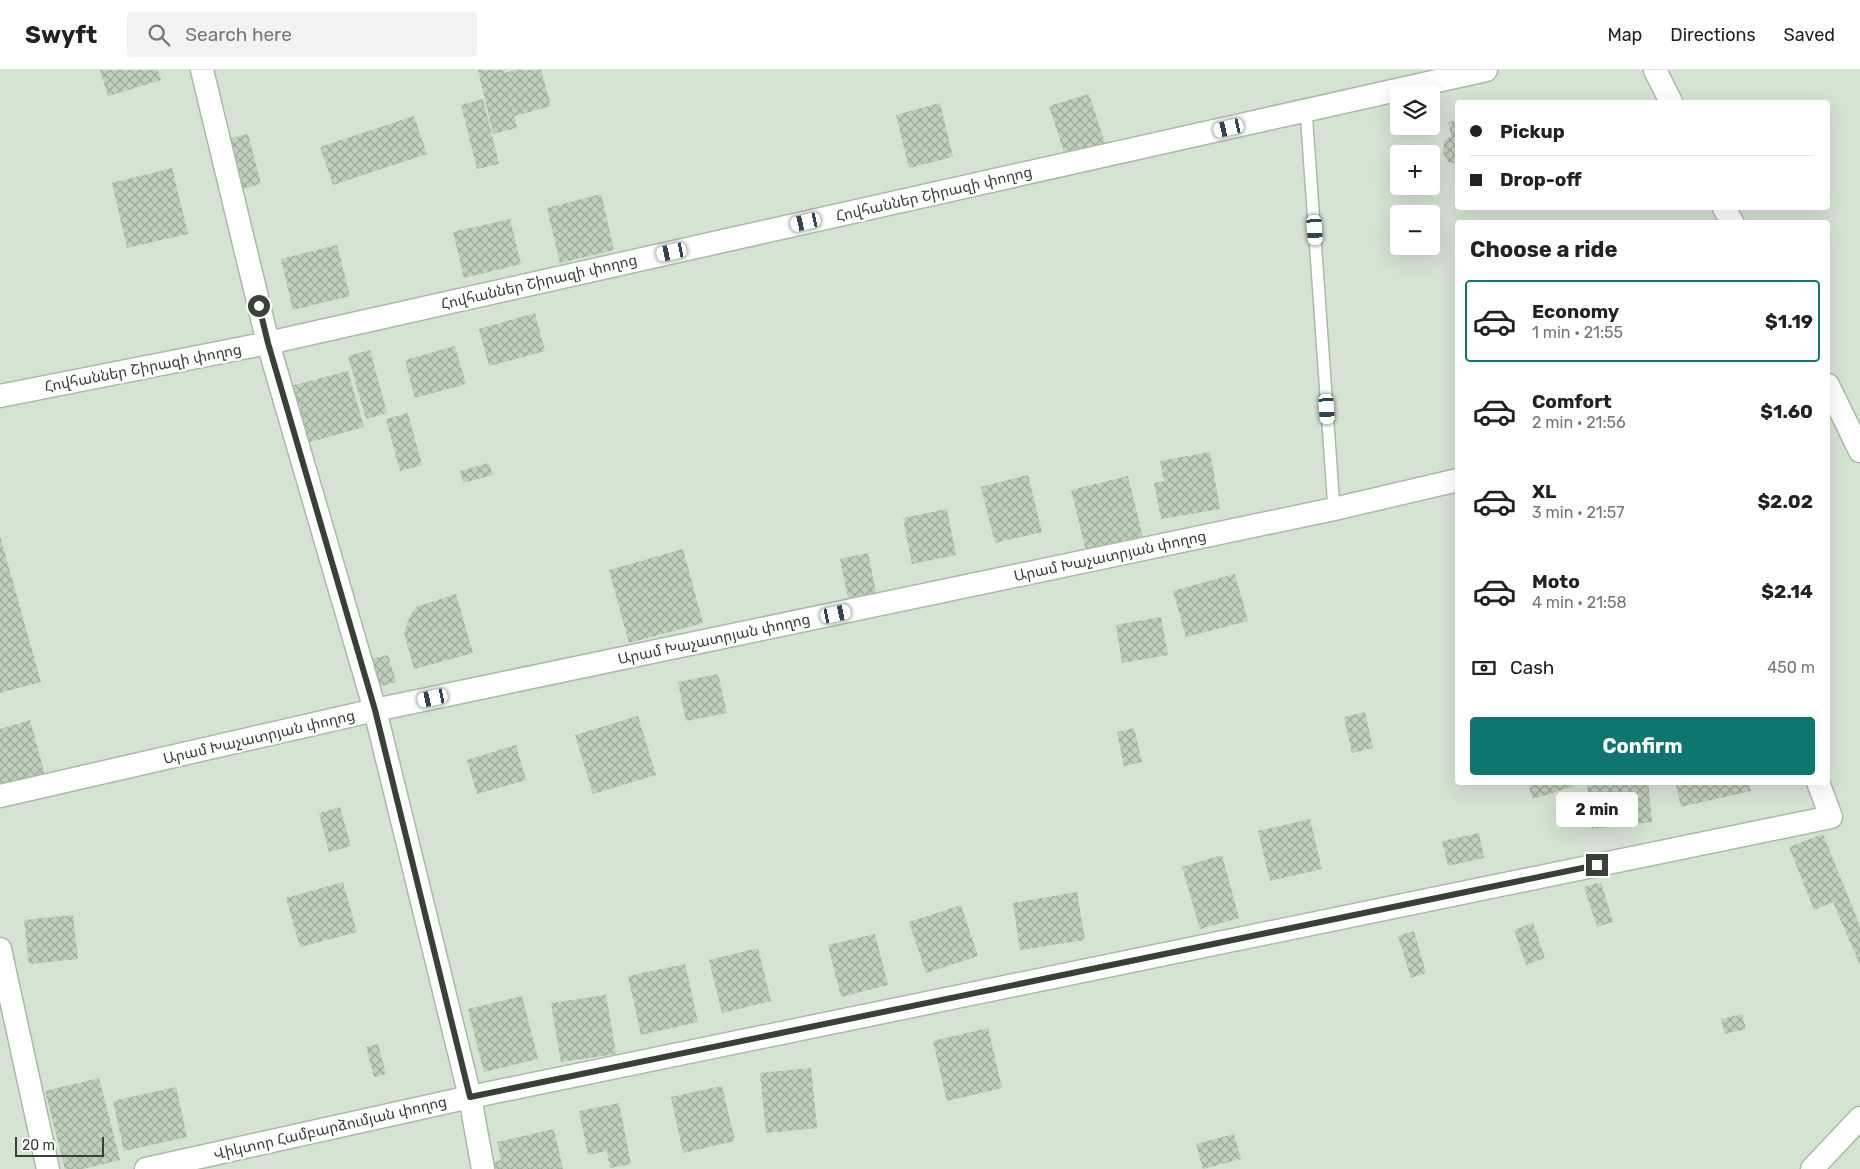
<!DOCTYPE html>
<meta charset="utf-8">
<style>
body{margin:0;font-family:Rubik,"Noto Sans Armenian",sans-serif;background:#f2f2f2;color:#222;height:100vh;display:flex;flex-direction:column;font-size:19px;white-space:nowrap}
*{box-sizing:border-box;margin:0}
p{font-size:16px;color:#767676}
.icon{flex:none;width:28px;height:28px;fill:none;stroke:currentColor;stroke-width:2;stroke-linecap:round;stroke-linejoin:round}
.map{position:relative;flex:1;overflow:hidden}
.drawer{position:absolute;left:1455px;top:150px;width:375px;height:565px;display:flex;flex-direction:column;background:#fff;border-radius:5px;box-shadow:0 5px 20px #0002}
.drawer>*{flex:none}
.top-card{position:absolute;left:1455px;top:30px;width:375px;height:110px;border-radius:5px;box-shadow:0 5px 20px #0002;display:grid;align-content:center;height:110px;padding:0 15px;background:#fff}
.controls{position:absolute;left:1390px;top:15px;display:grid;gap:10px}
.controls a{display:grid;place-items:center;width:50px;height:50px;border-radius:5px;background:#fff;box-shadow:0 5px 20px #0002;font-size:25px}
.scale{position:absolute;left:15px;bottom:12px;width:89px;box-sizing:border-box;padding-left:5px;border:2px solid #374135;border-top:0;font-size:14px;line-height:18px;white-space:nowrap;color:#374135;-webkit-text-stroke:4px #fff;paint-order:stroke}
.end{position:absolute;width:22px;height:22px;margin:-11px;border:6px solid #374135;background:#fff;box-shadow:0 0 0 2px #fff}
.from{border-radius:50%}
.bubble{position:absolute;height:35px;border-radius:5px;background:#fff;box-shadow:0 5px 20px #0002;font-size:16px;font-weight:700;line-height:35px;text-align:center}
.car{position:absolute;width:15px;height:30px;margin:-15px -8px;border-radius:6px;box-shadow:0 0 4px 1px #0007;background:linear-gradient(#fff 24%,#345 0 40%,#fff 0 76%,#345 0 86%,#fff 0)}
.top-card b{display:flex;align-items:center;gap:18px;height:48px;font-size:19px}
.top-card b+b{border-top:1px solid #e0e0e0}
.top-card i{width:12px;height:12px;background:#222}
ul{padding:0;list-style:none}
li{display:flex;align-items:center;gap:15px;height:82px;margin:0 10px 8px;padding:0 5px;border:2px solid transparent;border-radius:5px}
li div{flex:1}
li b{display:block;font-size:19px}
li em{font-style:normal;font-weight:700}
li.active{border-color:#0f766e}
li>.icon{width:45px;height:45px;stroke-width:1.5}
h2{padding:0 15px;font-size:22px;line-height:60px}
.pay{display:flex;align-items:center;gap:12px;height:55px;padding:0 15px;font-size:19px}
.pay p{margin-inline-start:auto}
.action{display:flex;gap:10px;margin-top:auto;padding:10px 15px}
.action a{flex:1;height:58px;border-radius:5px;background:#0f766e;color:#fff;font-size:20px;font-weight:700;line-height:58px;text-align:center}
header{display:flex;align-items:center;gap:30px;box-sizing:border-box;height:70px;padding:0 25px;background:#fff;border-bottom:1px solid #e0e0e0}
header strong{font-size:24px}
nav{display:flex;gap:28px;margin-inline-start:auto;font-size:18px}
.search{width:350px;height:45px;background:#f2f2f2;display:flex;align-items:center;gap:12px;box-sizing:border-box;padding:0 18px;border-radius:5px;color:#767676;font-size:19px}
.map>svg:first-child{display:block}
</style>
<header>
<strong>Swyft</strong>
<div class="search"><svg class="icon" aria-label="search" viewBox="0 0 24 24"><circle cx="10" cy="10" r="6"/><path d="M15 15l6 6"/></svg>Search here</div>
<nav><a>Map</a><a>Directions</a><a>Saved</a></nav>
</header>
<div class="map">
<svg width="1860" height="1099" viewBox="0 0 1860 1099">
<defs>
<pattern id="building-cross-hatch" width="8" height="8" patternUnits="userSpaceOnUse" patternTransform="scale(1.25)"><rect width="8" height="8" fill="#bfd0bb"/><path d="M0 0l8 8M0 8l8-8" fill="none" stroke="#9caa99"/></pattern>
</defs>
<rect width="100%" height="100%" fill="#e6f0e4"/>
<!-- residential -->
<path fill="#d5e3d3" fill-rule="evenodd" d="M0 0H1860V1099H0ZM1399 24H1431V56H1399ZM1458 32H1828V138H1458ZM1399 84H1431V116H1399ZM1399 144H1431V176H1399ZM1458 152H1828V712H1458Z"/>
<!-- building -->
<path fill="url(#building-cross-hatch)" d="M100 0H158L161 10 108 26Z
M478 0H504V3L517 0H541L551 36 515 46 511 30 517 58 493 64Z
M1089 24 1105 73 1065 85 1049 36Z
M483 29 499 94 477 99 461 35Z
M940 33 953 87 909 98 896 45Z
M414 46 427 84 333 115 320 77Z
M1458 50V94L1448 92 1443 83 1444 72 1451 66 1448 52Z
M248 64 261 114 237 120 224 70Z
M172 98 188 164 127 178 112 113Z
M601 124 614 180 560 193 547 138Z
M510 149 521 194 464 208 453 162Z
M337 175 350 226 293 240 281 189Z
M535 243 545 281 489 296 479 259Z
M455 276 466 314 415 328 405 290Z
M370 280 387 343 366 349 348 286Z
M348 301 364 357 303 374 287 317Z
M408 343 422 395 400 401 386 349Z
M1210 382 1220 439 1161 449 1154 413 1164 411 1160 391Z
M489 393 493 405 463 413 460 401Z
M1028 405 1042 462 995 473 981 417Z
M1128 406 1143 467 1086 481 1071 420Z
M947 439 956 485 912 494 903 448Z
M0 466 41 612 0 623Z
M683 479 703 553 629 573 609 500Z
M868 483 876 522 848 528 840 489Z
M1235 504 1248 551 1186 567 1173 521Z
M456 524 473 583 414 599 404 563 410 546 416 537Z
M1161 547 1168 585 1122 593 1116 555Z
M388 585 396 612 378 617 371 589Z
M718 604 727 643 686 651 678 612Z
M1365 642 1373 678 1352 683 1344 647Z
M638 646 656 705 593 724 575 665Z
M30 650 45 705 0 718V659Z
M1134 658 1142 692 1124 696 1117 662Z
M516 675 526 710 477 724 467 690Z
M1527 712H1573L1574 716 1533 729Z
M1599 712H1648L1652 752 1592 759 1587 714Z
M1675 712H1749L1751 721 1681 737Z
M340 737 351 776 329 782 319 743Z
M1310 749 1322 799 1270 811 1258 761Z
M1479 763 1484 788 1448 796 1442 771Z
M1823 764 1860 856V895L1833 832 1814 840 1789 777Z
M1222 785 1239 848 1200 859 1182 797Z
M343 812 357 862 300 877 286 828Z
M1601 812 1613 852 1597 857 1584 817Z
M1077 822 1085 870 1020 880 1013 833Z
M961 835 978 886 926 903 909 852Z
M73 845 78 889 29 894 24 850Z
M1533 853 1545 888 1526 895 1514 860Z
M1414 861 1426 903 1411 908 1398 866Z
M875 864 888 915 841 927 828 875Z
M758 878 771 931 722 943 709 890Z
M685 894 698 952 641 965 628 906Z
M606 925 616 984 561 992 551 933Z
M522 926 538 989 484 1002 468 939Z
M1742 944 1746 959 1725 964 1721 949Z
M988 958 1002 1018 947 1031 933 971Z
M378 974 386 1004 374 1007 366 977Z
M811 998 817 1058 766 1063 760 1003Z
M99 1008 120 1090 83 1099H65L45 1021Z
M722 1016 735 1071 683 1083 671 1027Z
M176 1017 187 1067 124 1081 113 1031Z
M619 1033 631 1094 610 1098 607 1081 588 1085 579 1041Z
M554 1059 563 1099H496L494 1092 501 1090 497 1072Z
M1234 1064 1241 1089 1203 1099 1196 1074Z"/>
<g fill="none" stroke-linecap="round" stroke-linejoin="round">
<!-- lane casing -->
<g stroke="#abbaa8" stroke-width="14">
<path id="lane" d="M1306 40 1334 439"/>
</g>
<!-- street casing -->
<g stroke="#abbaa8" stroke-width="25">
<path id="street" d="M202 0 268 273 375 640 470 1027 483 1099
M1655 0 1671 32
M1724 138 1732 152
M1828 315 1860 381
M0 326 268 273 1486 0
M0 726 375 640 1334 439 1458 410
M0 879 48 1099
M146 1099 470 1027 1831 747 1818 712
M1812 1099 1860 1048"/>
</g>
<!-- lane -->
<use href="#lane" stroke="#fff" stroke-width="11"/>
<!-- street -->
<use href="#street" stroke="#fff" stroke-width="22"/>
</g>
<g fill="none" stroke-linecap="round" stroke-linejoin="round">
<!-- route -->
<path stroke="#374135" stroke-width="6" d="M259 236 268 273 375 640 470 1027 1597 795"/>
</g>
<g text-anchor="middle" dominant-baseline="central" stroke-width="5" stroke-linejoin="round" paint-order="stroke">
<!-- street labels -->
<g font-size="15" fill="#374135" stroke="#fff">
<text transform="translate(934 124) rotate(-13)">Հովհաններ Շիրազի փողոց</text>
<text transform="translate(539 212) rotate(-13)">Հովհաններ Շիրազի փողոց</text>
<text transform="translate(143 298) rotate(-11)">Հովհաններ Շիրազի փողոց</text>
<text transform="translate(1110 486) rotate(-12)">Արամ Խաչատրյան փողոց</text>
<text transform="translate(714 569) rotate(-12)">Արամ Խաչատրյան փողոց</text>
<text transform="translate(259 667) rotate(-13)">Արամ Խաչատրյան փողոց</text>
<text transform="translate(330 1058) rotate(-13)">Վիկտոր Համբարձումյան փողոց</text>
</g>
</g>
</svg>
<div class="controls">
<a><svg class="icon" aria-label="layers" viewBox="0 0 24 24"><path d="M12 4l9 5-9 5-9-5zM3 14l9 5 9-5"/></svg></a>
<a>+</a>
<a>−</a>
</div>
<div class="scale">20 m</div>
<i class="end from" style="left:259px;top:236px"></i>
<i class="end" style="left:1597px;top:795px"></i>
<div class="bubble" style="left:1556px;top:722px;width:82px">2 min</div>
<i class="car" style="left:1229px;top:58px;rotate:257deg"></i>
<i class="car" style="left:806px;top:152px;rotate:257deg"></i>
<i class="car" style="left:1315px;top:160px;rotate:176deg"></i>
<i class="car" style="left:672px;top:182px;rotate:258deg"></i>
<i class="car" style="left:1327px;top:339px;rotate:176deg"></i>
<i class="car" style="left:836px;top:544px;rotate:78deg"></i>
<i class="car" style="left:433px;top:628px;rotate:258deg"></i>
<div class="top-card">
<b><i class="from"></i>Pickup</b>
<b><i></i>Drop-off</b>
</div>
<section class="drawer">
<h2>Choose a ride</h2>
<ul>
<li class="active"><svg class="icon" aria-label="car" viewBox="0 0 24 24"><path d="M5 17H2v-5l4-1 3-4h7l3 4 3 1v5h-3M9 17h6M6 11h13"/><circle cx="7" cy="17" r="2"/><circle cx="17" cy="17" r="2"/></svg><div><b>Economy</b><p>1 min · 21:55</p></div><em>$1.19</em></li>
<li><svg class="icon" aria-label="car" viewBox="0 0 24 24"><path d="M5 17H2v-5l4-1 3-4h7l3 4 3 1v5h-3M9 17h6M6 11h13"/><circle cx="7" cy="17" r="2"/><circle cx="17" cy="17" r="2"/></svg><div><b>Comfort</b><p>2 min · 21:56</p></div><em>$1.60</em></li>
<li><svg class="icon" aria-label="car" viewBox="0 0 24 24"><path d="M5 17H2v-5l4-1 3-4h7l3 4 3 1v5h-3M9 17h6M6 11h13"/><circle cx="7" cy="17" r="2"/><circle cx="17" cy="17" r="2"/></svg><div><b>XL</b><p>3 min · 21:57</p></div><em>$2.02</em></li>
<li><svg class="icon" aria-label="car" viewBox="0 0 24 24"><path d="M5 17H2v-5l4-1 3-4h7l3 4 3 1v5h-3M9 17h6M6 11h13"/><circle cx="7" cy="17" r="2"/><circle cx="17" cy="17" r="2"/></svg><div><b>Moto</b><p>4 min · 21:58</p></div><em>$2.14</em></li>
</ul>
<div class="pay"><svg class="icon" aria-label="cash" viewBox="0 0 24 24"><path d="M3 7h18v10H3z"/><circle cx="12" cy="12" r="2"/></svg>Cash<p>450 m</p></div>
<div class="action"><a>Confirm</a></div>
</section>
</div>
